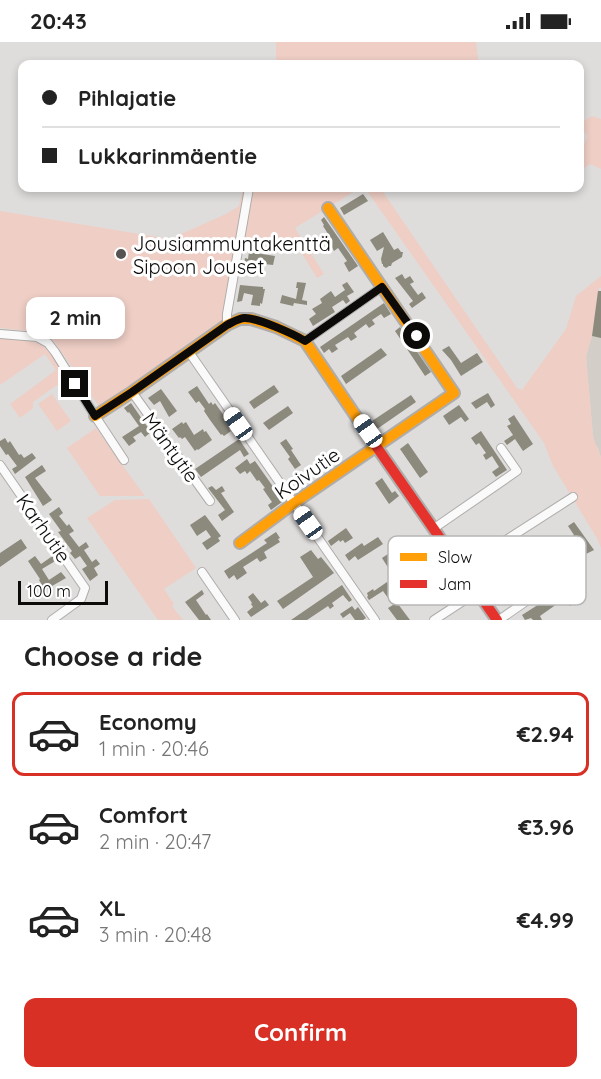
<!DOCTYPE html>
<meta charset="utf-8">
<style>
body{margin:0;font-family:Quicksand,sans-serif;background:#f2f2f2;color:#222;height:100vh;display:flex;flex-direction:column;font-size:22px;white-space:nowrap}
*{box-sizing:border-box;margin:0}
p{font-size:20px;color:#767676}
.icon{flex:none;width:33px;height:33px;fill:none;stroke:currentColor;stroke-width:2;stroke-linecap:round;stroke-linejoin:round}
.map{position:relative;height:578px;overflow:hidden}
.drawer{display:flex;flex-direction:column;background:#fff;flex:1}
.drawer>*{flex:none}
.top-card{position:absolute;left:18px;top:18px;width:566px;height:132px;border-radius:12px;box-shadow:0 3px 9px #0003;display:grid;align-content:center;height:132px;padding:0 24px;background:#fff}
.scale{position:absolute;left:18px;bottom:15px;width:90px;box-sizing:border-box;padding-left:6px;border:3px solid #0c0b0a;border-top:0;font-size:16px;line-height:21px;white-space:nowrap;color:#0c0b0a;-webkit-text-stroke:4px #fff;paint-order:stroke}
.end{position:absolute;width:27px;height:27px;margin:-14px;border:8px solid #0c0b0a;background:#fff;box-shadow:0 0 0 3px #fff}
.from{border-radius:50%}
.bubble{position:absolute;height:42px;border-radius:12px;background:#fff;box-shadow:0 3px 9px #0003;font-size:20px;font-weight:700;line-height:42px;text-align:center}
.car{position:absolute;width:18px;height:36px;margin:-18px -9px;border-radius:8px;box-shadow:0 0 4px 2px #0007;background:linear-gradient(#fff 24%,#345 0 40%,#fff 0 76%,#345 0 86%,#fff 0)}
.top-card b{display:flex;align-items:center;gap:21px;height:57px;font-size:22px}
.top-card b+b{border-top:2px solid #e0e0e0}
.top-card i{width:15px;height:15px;background:#222}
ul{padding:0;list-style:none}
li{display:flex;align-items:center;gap:18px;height:84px;margin:0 12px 9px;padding:0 12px;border:3px solid transparent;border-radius:12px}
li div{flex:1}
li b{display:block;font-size:22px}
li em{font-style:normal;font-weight:700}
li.selected{border-color:#d93025}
li>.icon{width:54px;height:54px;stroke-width:1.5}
h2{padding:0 24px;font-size:27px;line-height:72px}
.cta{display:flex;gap:12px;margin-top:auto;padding:12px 24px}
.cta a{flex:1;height:69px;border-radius:12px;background:#d93025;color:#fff;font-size:24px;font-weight:700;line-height:69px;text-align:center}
.status{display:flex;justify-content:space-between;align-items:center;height:42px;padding:0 30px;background:#fff;direction:ltr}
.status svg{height:16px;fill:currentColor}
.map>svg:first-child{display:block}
</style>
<div class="status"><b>20:43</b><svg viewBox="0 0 49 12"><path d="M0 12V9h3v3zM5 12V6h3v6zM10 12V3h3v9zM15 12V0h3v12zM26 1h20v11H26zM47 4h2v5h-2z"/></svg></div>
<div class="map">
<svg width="601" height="578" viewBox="0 0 601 578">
<rect width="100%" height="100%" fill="#dfdddb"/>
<!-- built -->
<path fill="#d3cec7" d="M592 294 601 295V416L598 406 596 404 593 394 586 314Z"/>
<!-- green -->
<path fill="#eecec5" d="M276 0H476L478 17 477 22H276Z
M592 74 601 77V127L590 122 579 130V108L584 103 587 94 583 87 584 79Z
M243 146H360L295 186 324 232 317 236 301 210 241 194 226 281 100 366 56 302 49 294 38 290 0 286V169L170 197 226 172 239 164Z
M365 146H386L383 150 517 346 522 348 566 287 576 254 601 234V246H599L592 294 586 314 593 394C595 402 599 408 601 416V506L598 498 553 424 544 401Z
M0 296C12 297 27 297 38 301 52 307 66 334 75 346L57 343 33 360V366L20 376 10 362 56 328 45 312 0 343Z
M52 352 71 379 57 389 38 362Z
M96 386 128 431 145 454H100L67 406Z
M149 457 196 526 164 547 174 562 172 564 183 578H158L87 476 115 458Z"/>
<!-- building -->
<path fill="#8c897d" d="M363 152 368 159 344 173 340 166Z
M324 175 358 224 349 230 344 221 347 219 338 206 334 209 329 200 332 198 323 184 324 183 321 178Z
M383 190 394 208 398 206 401 210H403L402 215 392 221 391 224H389L386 226 383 224V222H382L381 217 384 205 377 209 370 198Z
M249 210 275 214 273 223 264 222 262 231 243 228 245 216 248 217Z
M402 232 405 237 410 234 414 240 410 242 418 253 422 250 426 256 412 266 409 262 413 259 395 236Z
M297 240 306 241 302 258 307 259V263L294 261 293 264 280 261 282 253 296 257 298 246H296Z
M347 240 354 250 347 254 350 259 346 262 343 258 332 265 335 270 313 284 309 277 316 272 312 267 322 261 320 257 331 249 335 255 345 248 342 243Z
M240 243 263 245V247H265L262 262 260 261V264L251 263 253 253 244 251 242 259 237 260Z
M598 249H601V296L592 294Z
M384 261 391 272 384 276 381 272 372 278 375 282 369 286 366 282 354 291 357 295 351 299 348 295 335 303 338 307 332 311 329 307 324 311 320 305Z
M400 285 431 330 425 334 395 289Z
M449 304 461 321 477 311 483 320 461 334 451 318 442 308Z
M381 306 387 313 346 342 341 334Z
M274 343 279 350 254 367 249 360Z
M197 344 209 362 211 360 213 363 215 361 232 385 229 387 231 389 224 394 222 392 221 393 210 378 204 369 205 367 199 359 196 361 188 350Z
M161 347 177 369 169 375 160 359 154 363 148 356Z
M488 351 495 363 491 366 487 360 476 367 471 361Z
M411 353 416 360 377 387 372 379Z
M131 361 151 390 145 395 141 390 133 395 136 399 129 404 122 395 139 384 129 370 128 371 124 366Z
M459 363 469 377 465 380 461 375 449 383 443 374Z
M288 364 293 371 269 388 263 381Z
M514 373 533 402 523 409 515 397 507 403 504 399 513 393 507 384 511 382 508 377Z
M182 380 183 382 186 380 194 393 203 387 204 390 206 389 212 398 198 408 197 407 195 409 185 395 182 397 180 395 179 396 172 387Z
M481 389 507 428 496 435 492 430 499 425 492 414 486 418 483 413 486 411 479 401 476 403 471 396Z
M5 396 8 401 10 399 19 413 21 412 24 416 32 411 36 416 15 432 12 427 17 424 8 412 6 413 0 404V399Z
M239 397 249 412 244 415 240 408 201 435 195 427Z
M286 397 293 407 291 408 301 423 295 427 288 417 290 415 280 401Z
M408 401 428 430 420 436 400 407Z
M247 417 250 422 255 419 281 456 280 457 282 460 271 468 268 463 272 460 263 447 265 446 259 438 257 439 250 429 247 432 245 429 240 432 235 426Z
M42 423 46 429 35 436 52 458 43 464 25 435Z
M382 436 392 451 395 449 399 454 389 462 375 441Z
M212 444 216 448 222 444 225 449 221 451 234 470 222 479 218 473 225 468 208 446Z
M59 465 63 471 59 474 67 484 69 482 74 489 69 492 79 505 86 500 89 505 84 508 92 520 96 517 100 522 94 526 98 533 90 539 82 527 87 524 80 514 75 517 70 511 72 509 58 490 61 489 49 472Z
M205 473 221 494 218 496 220 499 207 508 202 501 211 495 206 488 197 494 190 483Z
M574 480 594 508 586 512 578 499 568 505 565 500 574 493 568 484Z
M346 486 353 496 345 501 343 498 340 500 339 498 331 504 328 499Z
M276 490 280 496 278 497 280 500 264 510 267 516 260 520 257 516 243 525 247 531 237 538 234 533 229 537 224 529 267 501 264 498Z
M378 495 383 502 358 518 355 514 349 519 345 513 362 501 364 504Z
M21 497 27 506 0 525V511Z
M311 508 318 517 321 515 334 531 283 567 277 559 313 535 300 515Z
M394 508 401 519 389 527 382 516Z
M54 513 57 518 42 527 49 538 61 530 66 536 45 548 39 538 40 537 28 519 35 514 41 522Z
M387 540 395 552 392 554 410 578H397L388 566 393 563 383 549 369 558 367 555 368 554 367 551 373 547 374 549Z
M342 543 352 558 349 560 343 553 332 561 334 564 330 567 328 564 307 578H291Z
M576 543 584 554 570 564 564 557 540 574 542 578H533L531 576 525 578 522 573 555 552 557 555Z
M202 548 204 552 196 558 206 573 207 572 211 578H199L185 560Z
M253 551 261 561 265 558 269 563 251 575 247 570 253 565 251 562 252 561 248 555Z
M352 564 355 568 358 565 366 576 363 578H355L350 571 343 576 340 572Z"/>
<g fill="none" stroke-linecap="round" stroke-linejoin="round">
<!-- street casing -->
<g stroke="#afadab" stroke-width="10">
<path id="street" d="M227 283V272L249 146
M0 292 37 295 48 301 55 310 95 374 124 418
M305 299 382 245
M189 310 375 578
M132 350 210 459
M0 423 85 546 81 557 52 578
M433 487 517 429 501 406
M461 527 573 455
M202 530 235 578
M434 578 477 550
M499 578 574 526"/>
</g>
<!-- slow casing -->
<g stroke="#afadab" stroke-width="14">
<path id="slow" d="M95 374 132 350 227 283 240 277H251L276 285 305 299 376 404
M240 501 294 461 454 351 328 166"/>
</g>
<!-- jam casing -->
<g stroke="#afadab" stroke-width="14">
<path id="jam" d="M376 404 497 578"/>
</g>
<!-- street -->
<use href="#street" stroke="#fafafa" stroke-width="8"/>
<!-- slow -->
<use href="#slow" stroke="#ff9f0a" stroke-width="10"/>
<!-- jam -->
<use href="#jam" stroke="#e5322d" stroke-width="10"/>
</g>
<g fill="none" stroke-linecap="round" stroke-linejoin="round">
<!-- route -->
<path stroke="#0c0b0a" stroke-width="8" d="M75 342 95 374 132 350 227 283C233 280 239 276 245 276 258 276 294 292 305 299L382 245 417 294"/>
</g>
<!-- markers -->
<circle fill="#565453" stroke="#fff" stroke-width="2" cx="121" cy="212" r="6"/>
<g text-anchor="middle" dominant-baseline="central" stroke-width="6" stroke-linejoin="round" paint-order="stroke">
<!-- poi labels -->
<g font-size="20" fill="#0c0b0a" stroke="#fff" text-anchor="start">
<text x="133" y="201">Jousiammuntakenttä<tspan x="133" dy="23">Sipoon Jouset</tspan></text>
</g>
<!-- street labels -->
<g font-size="20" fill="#0c0b0a" stroke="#fff">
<text transform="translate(171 405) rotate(54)">Mäntytie</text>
<text transform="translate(307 431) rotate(-35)">Koivutie</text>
<text transform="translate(44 486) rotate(55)">Karhutie</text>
</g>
</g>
<!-- legend -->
<rect x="388" y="494" width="198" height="69" rx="9" fill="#fff" stroke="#b6b6b6" stroke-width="1.5"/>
<rect x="400" y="511" width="27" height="8" fill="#ff9f0a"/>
<rect x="400" y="538" width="27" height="8" fill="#e5322d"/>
<g font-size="16" fill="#0c0b0a">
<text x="438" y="521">Slow</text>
<text x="438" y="548">Jam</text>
</g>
</svg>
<div class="scale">100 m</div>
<i class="end from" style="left:417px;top:294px"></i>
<i class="end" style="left:75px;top:342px"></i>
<div class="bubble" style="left:26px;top:255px;width:99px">2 min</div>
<i class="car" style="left:238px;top:382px;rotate:325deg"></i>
<i class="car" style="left:368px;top:389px;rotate:325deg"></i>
<i class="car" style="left:308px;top:481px;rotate:325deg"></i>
<div class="top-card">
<b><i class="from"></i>Pihlajatie</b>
<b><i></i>Lukkarinmäentie</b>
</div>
</div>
<section class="drawer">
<h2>Choose a ride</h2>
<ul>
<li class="selected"><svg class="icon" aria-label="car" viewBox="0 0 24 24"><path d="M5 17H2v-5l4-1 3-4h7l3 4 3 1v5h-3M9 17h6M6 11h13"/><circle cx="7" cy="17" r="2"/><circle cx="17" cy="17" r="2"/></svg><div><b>Economy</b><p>1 min · 20:46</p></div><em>€2.94</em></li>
<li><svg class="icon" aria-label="car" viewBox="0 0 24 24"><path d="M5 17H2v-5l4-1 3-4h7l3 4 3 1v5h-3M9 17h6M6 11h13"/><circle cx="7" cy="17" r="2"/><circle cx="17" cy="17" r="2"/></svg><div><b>Comfort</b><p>2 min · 20:47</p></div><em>€3.96</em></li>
<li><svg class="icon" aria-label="car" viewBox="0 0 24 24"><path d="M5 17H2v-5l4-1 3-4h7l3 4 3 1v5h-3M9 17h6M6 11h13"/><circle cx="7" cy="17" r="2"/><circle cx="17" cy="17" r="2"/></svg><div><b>XL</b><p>3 min · 20:48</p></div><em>€4.99</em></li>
</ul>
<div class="cta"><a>Confirm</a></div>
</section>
